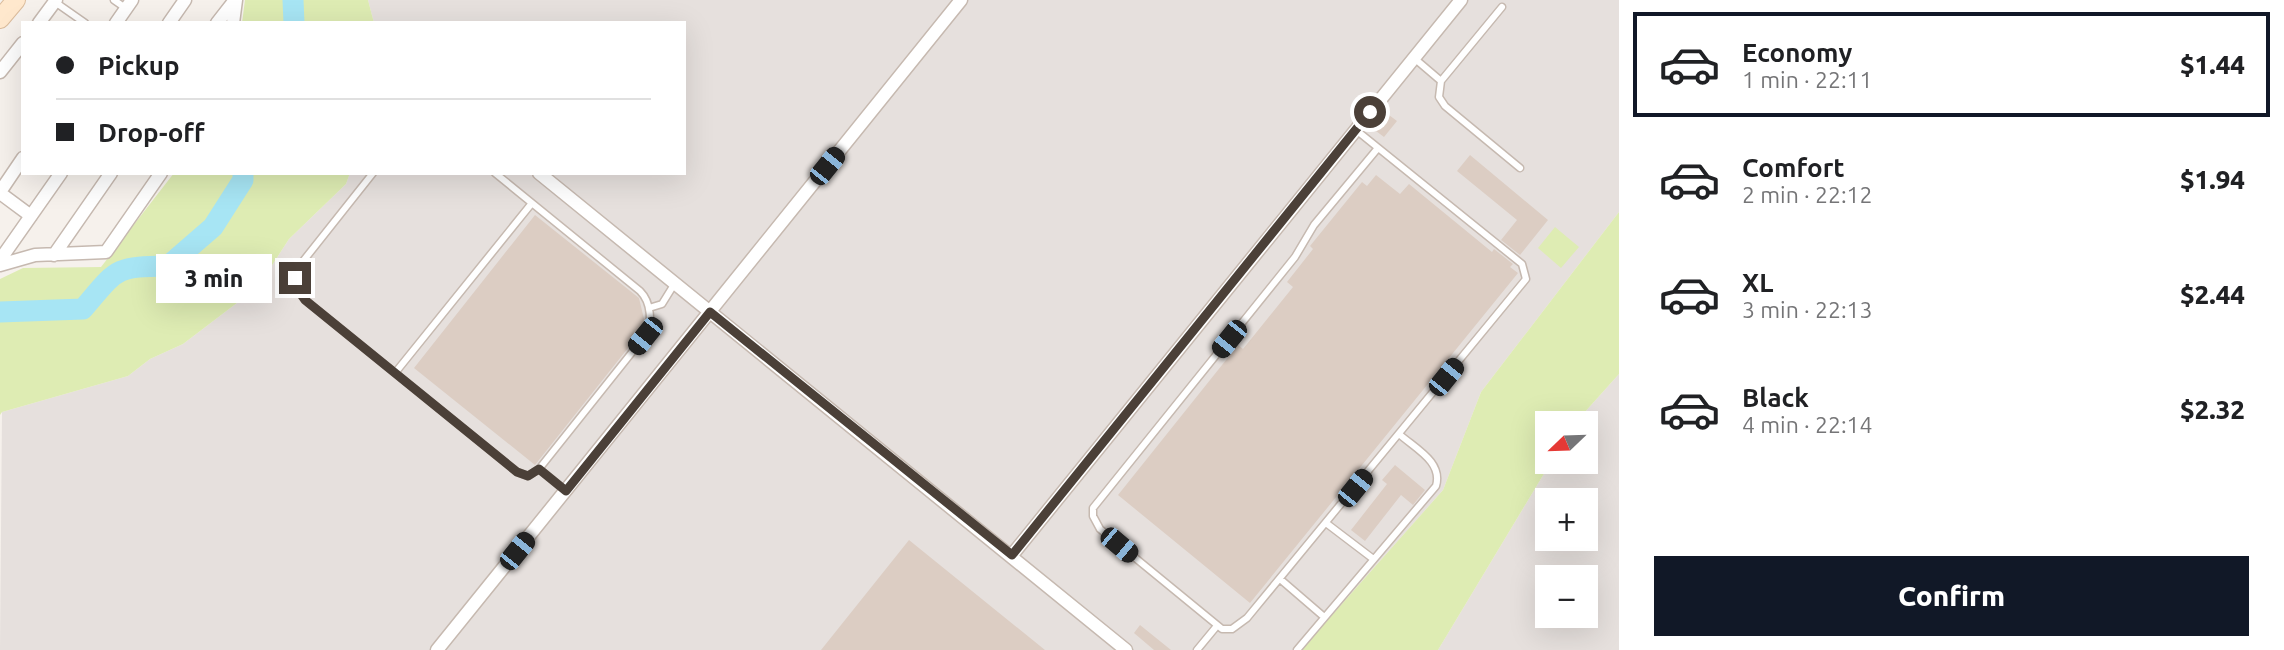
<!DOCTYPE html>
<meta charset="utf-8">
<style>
body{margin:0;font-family:Ubuntu,sans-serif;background:#f6f6f6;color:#202124;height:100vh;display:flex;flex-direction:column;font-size:26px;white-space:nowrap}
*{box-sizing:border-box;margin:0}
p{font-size:23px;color:#757577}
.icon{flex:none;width:38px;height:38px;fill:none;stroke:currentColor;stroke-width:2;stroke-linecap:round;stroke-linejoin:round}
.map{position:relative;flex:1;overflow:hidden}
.drawer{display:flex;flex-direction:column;background:#fff;width:665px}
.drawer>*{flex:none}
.hud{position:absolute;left:21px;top:21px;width:665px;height:154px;border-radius:0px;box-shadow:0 7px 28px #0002;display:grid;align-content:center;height:154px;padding:0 35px;background:#fff}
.needle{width:46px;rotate:247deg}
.controls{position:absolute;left:1535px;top:411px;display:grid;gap:14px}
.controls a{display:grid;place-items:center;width:63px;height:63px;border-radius:0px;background:#fff;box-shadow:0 7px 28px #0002;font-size:35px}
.end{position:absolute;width:32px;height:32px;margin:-16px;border:9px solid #4b4038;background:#fff;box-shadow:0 0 0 4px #fff}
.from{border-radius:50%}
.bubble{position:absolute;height:49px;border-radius:0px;background:#fff;box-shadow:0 7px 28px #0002;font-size:23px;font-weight:800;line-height:49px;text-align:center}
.car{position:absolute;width:21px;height:42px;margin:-21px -10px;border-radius:9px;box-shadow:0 0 5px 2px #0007;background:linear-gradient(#222 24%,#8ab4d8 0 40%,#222 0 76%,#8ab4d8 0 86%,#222 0)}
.hud b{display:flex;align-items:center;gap:24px;height:66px;font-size:26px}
.hud b+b{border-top:2px solid #e0e0e0}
.hud i{width:18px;height:18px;background:#202124}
ul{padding:12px 0 0;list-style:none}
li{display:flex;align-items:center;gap:21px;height:105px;margin:0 14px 10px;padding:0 21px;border:4px solid transparent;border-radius:0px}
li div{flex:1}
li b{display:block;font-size:26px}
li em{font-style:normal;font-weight:800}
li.on{border-color:#111827}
li>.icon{width:63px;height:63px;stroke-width:1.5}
.cta{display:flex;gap:14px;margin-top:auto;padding:14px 35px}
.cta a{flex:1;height:80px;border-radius:0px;background:#111827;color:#fff;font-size:28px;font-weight:800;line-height:80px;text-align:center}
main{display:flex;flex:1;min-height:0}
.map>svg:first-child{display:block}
</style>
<main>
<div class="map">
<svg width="1619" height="650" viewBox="0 0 1619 650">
<rect width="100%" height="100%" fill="#f6f1ec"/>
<!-- industrial -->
<path fill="#e6e0dd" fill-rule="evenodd" d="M368 0H1619V212L1481 392 1443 490 1301 650H0L2 412 128 376 150 359 183 344 258 287 289 239 346 184 350 173H684V23H374Z
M1619 374V650H1438L1551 462H1586V424L1575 423ZM1547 500H1586V539H1547ZM1547 578H1586V616H1547Z"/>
<!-- green -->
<path fill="#deecb3" d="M245 0H368L374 23H242Z
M174 173H350L346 184 289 239 258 287 183 344 150 359 128 376 2 412 0 415V279L23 268 101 267Z
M1619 212V374L1575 423 1547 424V462H1551L1438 650H1301L1443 490 1481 392Z
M1555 227 1579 247 1561 268 1538 248Z"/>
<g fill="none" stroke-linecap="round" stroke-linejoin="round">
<!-- river -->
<path stroke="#a7e5f4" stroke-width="21" d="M293 0 294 23
M0 312 83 309C118 268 114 267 168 266L213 227 243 180V173"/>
</g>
<!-- building -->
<path fill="#dccdc3" d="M1389 115 1397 121 1384 137 1376 131Z
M1470 155 1548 220 1520 255 1501 240 1517 220 1457 171Z
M1376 175 1400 194 1409 184 1492 252 1494 249 1513 264 1510 267 1518 273 1250 603 1118 495 1238 345 1243 349 1293 287 1287 282 1313 249 1310 246 1362 182 1367 186Z
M535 215 639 298 644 319 640 333 535 465 414 368Z
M1395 465 1425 490 1413 505 1401 495 1365 541 1351 530 1387 484 1382 480Z
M909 540 1045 650H821Z
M1140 625 1171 650H1154L1134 633Z"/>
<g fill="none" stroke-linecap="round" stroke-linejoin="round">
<!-- lane casing -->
<g stroke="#c6b9b0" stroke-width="9">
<path id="lane" d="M114 0 124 7
M55 2 85 23
M1502 7 1441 81 1439 97 1445 106 1520 168
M1414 58 1441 81
M1356 130 1522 264 1526 279 1247 618 1232 629H1222L1100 529 1093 516V508L1295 257 1314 225 1378 148
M373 173 300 265C293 278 295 289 305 300L517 472 528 476 539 469 645 336C653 323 651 302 640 291L495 173
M649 308 662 304 675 283
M395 373 532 203
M539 469 566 491
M1326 523 1372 558
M1280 579 1323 616
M1197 650 1216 627
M1297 650 1436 486C1443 462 1416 449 1399 434"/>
</g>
<!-- street casing -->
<g stroke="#c6b9b0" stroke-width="15">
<path id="street" d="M39 23 56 0
M116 23 132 0
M169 23 185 0
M217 23 235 0
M233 23 236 0
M0 72 23 43
M539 173 1126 650
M0 192 23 158
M0 193 31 216
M54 255 111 173
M0 260 61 173
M0 265 35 255 106 252 161 173
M1012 555 1461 0
M437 650 961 0"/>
</g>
<!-- secondary casing -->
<g stroke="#dbbc9c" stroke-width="20">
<path id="secondary" d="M0 19 16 0"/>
</g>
<!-- lane -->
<use href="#lane" stroke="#fff" stroke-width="6"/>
<!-- street -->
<use href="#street" stroke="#fff" stroke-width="12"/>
<!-- secondary -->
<use href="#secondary" stroke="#ffe8cd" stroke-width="18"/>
</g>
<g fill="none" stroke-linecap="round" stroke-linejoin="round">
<!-- route -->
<path stroke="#4b4038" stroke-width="9" d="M295 278 296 287 305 300 517 472 528 476 539 469 566 491 710 312 1012 555 1370 112"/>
</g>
</svg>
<div class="controls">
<a><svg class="needle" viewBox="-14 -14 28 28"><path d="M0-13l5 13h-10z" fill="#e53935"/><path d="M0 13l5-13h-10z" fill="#757577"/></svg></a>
<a>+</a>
<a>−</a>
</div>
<i class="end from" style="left:1370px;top:112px"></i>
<i class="end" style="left:295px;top:278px"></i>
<div class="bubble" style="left:156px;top:254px;width:116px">3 min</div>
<i class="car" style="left:827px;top:166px;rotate:39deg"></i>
<i class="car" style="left:645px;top:336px;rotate:219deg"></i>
<i class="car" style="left:1229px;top:339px;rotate:219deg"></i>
<i class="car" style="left:1446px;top:377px;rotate:39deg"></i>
<i class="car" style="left:1355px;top:488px;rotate:39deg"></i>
<i class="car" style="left:1119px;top:545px;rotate:130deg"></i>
<i class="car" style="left:517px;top:551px;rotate:39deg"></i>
<div class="hud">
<b><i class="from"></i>Pickup</b>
<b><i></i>Drop-off</b>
</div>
</div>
<section class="drawer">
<ul>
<li class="on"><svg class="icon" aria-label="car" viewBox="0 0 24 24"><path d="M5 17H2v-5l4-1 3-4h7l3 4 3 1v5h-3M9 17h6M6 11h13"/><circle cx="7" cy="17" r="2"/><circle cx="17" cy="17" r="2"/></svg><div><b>Economy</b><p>1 min · 22:11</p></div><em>$1.44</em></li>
<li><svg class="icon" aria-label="car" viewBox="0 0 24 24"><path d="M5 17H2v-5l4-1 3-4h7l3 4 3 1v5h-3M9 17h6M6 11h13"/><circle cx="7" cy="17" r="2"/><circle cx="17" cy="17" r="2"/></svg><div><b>Comfort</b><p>2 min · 22:12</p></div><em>$1.94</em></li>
<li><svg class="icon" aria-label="car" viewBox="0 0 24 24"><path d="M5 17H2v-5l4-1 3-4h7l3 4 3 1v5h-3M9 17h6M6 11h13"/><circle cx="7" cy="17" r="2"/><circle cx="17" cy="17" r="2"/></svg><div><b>XL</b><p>3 min · 22:13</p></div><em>$2.44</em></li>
<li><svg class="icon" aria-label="car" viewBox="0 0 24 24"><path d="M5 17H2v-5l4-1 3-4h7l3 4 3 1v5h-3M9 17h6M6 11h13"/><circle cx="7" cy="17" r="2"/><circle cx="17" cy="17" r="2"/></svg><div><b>Black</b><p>4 min · 22:14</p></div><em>$2.32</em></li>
</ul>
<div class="cta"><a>Confirm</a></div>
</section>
</main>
